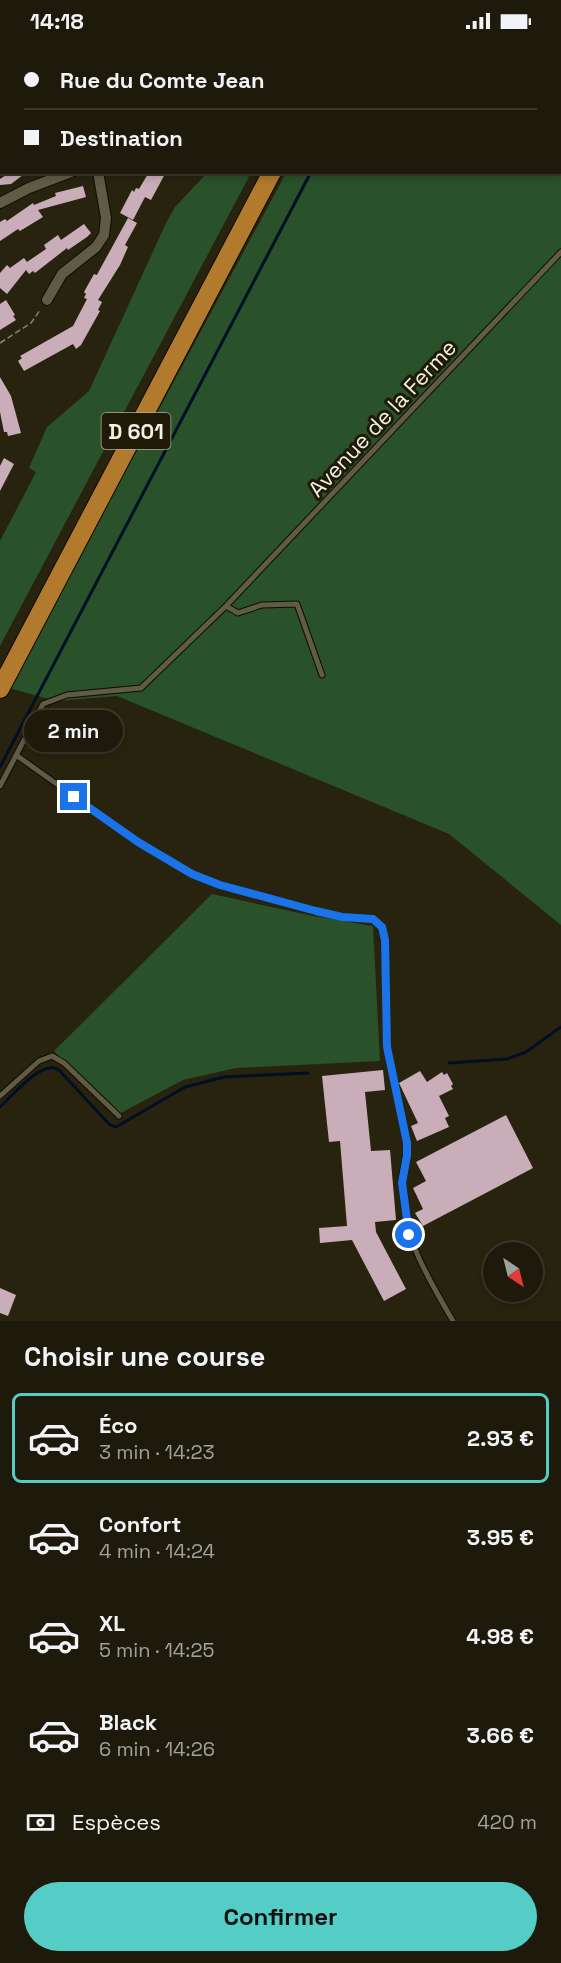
<!DOCTYPE html>
<html lang="fr">
<meta charset="utf-8">
<style>
body{margin:0;font-family:"Space Grotesk",sans-serif;background:#2a2719;color:#f1f3f6;height:100vh;display:flex;flex-direction:column;font-size:22px;white-space:nowrap}
*{box-sizing:border-box;margin:0}
p{font-size:20px;color:#a0a19d}
.icon{flex:none;width:33px;height:33px;fill:none;stroke:currentColor;stroke-width:2;stroke-linecap:round;stroke-linejoin:round}
.map{position:relative;height:1279px;overflow:hidden}
.sheet{display:flex;flex-direction:column;background:#1d1a0b;flex:1}
.sheet>*{flex:none}
.banner{position:absolute;left:0px;top:0px;width:561px;height:132px;box-shadow:0 3px 9px #0003,0 0 0 2px #3b382c;display:grid;align-content:center;height:132px;padding:0 24px;background:#1d1a0b}
.needle{width:39px;rotate:145deg}
.buttons{position:absolute;left:483px;top:1200px;display:grid;gap:12px}
.buttons a{display:grid;place-items:center;width:60px;height:60px;border-radius:50%;background:#1d1a0b;box-shadow:0 3px 9px #0003,0 0 0 2px #3b382c;font-size:30px}
.end{position:absolute;width:27px;height:27px;margin:-14px;border:8px solid #1a73e8;background:#fff;box-shadow:0 0 0 3px #fff}
.from{border-radius:50%}
.bubble{position:absolute;height:42px;border-radius:21px;background:#1d1a0b;box-shadow:0 3px 9px #0003,0 0 0 2px #3b382c;font-size:20px;font-weight:700;line-height:42px;text-align:center}
.banner b{display:flex;align-items:center;gap:21px;height:57px;font-size:22px}
.banner b+b{border-top:2px solid #3b382c}
.banner i{width:15px;height:15px;background:#f1f3f6}
ul{padding:0;list-style:none}
li{display:flex;align-items:center;gap:18px;height:90px;margin:0 12px 9px;padding:0 12px;border:3px solid transparent;border-radius:9px}
li div{flex:1}
li b{display:block;font-size:22px}
li em{font-style:normal;font-weight:700}
li.selected{border-color:#54cdc6}
li>.icon{width:54px;height:54px;stroke-width:1.5}
h2{padding:0 24px;font-size:27px;line-height:72px}
.pay{display:flex;align-items:center;gap:15px;height:66px;padding:0 24px;font-size:22px}
.pay p{margin-inline-start:auto}
.button{display:flex;gap:12px;margin-top:auto;padding:12px 24px}
.button a{flex:1;height:69px;border-radius:36px;background:#54cdc6;color:#111;font-size:24px;font-weight:700;line-height:69px;text-align:center}
.status{display:flex;justify-content:space-between;align-items:center;height:42px;padding:0 30px;background:#1d1a0b;direction:ltr}
.status svg{height:16px;fill:currentColor}
.map>svg:first-child{display:block}
</style>
<div class="status"><b>14:18</b><svg viewBox="0 0 49 12"><path d="M0 12V9h3v3zM5 12V6h3v6zM10 12V3h3v9zM15 12V0h3v12zM26 1h20v11H26zM47 4h2v5h-2z"/></svg></div>
<div class="map">
<svg width="561" height="1279" viewBox="0 0 561 1279">
<rect width="100%" height="100%" fill="#27230f"/>
<!-- green -->
<path fill="#29512a" d="M350 0H561V883L449 792 117 654 56 659 9 646 286 131 560 130V2L350 1Z
M207 131H251L0 604V499L36 430 29 426 47 385 89 349 167 179 175 165Z
M212 852 313 874 373 884 380 1019 236 1026 183 1038 117 1073 54 1009Z"/>
<g fill="none" stroke-linecap="round" stroke-linejoin="round">
<!-- stream -->
<path stroke="#000f25" stroke-width="3" d="M373 2V0
M0 725 311 130
M449 1021 507 1017 526 1010 561 985
M0 1065C12 1054 43 1016 59 1028L109 1082 116 1085 185 1045 224 1035 308 1031"/>
</g>
<!-- building -->
<path fill="#c9aeb9" d="M11 130H27L11 142 0 143V137Z
M149 130H166L151 158 145 155 133 178 120 171 132 148 134 150 136 146 139 147Z
M83 144 86 155 38 168 43 175 20 189 18 187 0 199V180L5 177 7 179 33 161 34 163 56 154 55 151Z
M128 176 137 181 125 203 128 205 120 223 98 258 102 260 98 268 100 269 81 303 76 307 73 302 24 329 18 319 22 316 20 314 73 284 87 257 84 256 86 252 84 250 94 232 97 233 99 229Z
M84 182 91 191 87 195 68 208 67 206 35 231 33 229 29 232 26 228 7 252 0 246V231L7 223 10 226 24 216 27 220 46 207 44 203 58 193 61 198Z
M6 258 15 273 13 274 16 278 0 288V262Z
M0 335 11 354 21 391 8 394 7 390H4L0 370Z
M4 416 14 422 0 449V424Z
M383 1028 385 1048 365 1050 371 1109 390 1108 396 1178 375 1180 376 1190 406 1247 384 1259 352 1198 320 1201 319 1186 347 1184 340 1099 329 1100 322 1034Z
M420 1029 427 1040 442 1030 444 1033 447 1031 453 1042 451 1044 453 1047 439 1054 449 1074 445 1076 449 1085 417 1099 411 1084 418 1081 399 1041Z
M506 1073 533 1126 423 1184 415 1171 423 1167 413 1146 426 1139 416 1120Z
M0 1246 16 1253 8 1274 0 1271Z"/>
<g fill="none" stroke-linecap="round" stroke-linejoin="round">
<!-- lane casing -->
<g stroke="#100c00" stroke-width="7">
<path id="lane" d="M226 564 238 571 262 563 297 562 322 633
M16 713 138 800 192 832 220 843 316 869 342 875 373 877 382 885 385 898 387 1005 407 1101C408 1115 401 1128 402 1142 405 1201 425 1230 453 1279
M0 744 43 662 67 653 141 646 226 564 561 210
M0 1054 39 1019 52 1014 64 1021 119 1074"/>
</g>
<!-- street casing -->
<g stroke="#100c00" stroke-width="12">
<path id="street" d="M20 0 22 2
M70 2 71 0
M212 2V0
M0 60H2
M0 161 29 146 71 130
M47 258 62 232 96 205 104 193 106 176 98 130"/>
</g>
<!-- primary casing -->
<g stroke="#100c00" stroke-width="20">
<path id="primary" d="M324 2 325 0
M0 647 272 130"/>
</g>
<!-- path -->
<path stroke="#868372" stroke-width="1.5" stroke-dasharray="6 3" stroke-linecap="butt" d="M0 301 31 281 40 268"/>
<!-- lane -->
<use href="#lane" stroke="#5f5b45" stroke-width="5"/>
<!-- street -->
<use href="#street" stroke="#5f5b45" stroke-width="10"/>
<!-- primary -->
<use href="#primary" stroke="#b17a2d" stroke-width="18"/>
</g>
<g fill="none" stroke-linecap="round" stroke-linejoin="round">
<!-- route -->
<path stroke="#1a73e8" stroke-width="8" d="M74 755 138 800 192 832 220 843 316 869 342 875 373 877 382 885 385 898 387 1005 407 1101V1113L402 1141 409 1193"/>
</g>
<g text-anchor="middle" dominant-baseline="central" stroke-width="6" stroke-linejoin="round" paint-order="stroke">
<!-- shield labels -->
<rect fill="#1e1a06" stroke="#b2b0a1" stroke-width="1.5" x="101.5" y="371" width="69" height="36" rx="4.5"/>
<g font-size="21" font-weight="bold" fill="#f2f0e3">
<text x="136" y="389">D 601</text>
</g>
<!-- street labels -->
<g font-size="22" fill="#f2f0e3" stroke="#1e1a06">
<text transform="translate(382 376) rotate(-47)">Avenue de la Ferme</text>
</g>
</g>
</svg>
<div class="buttons">
<a><svg class="needle" viewBox="-14 -14 28 28"><path d="M0-13l5 13h-10z" fill="#e53935"/><path d="M0 13l5-13h-10z" fill="#a0a19d"/></svg></a>
</div>
<i class="end from" style="left:409px;top:1193px"></i>
<i class="end" style="left:74px;top:755px"></i>
<div class="bubble" style="left:24px;top:668px;width:99px">2 min</div>
<div class="banner">
<b><i class="from"></i>Rue du Comte Jean</b>
<b><i></i>Destination</b>
</div>
</div>
<section class="sheet">
<h2>Choisir une course</h2>
<ul>
<li class="selected"><svg class="icon" aria-label="car" viewBox="0 0 24 24"><path d="M5 17H2v-5l4-1 3-4h7l3 4 3 1v5h-3M9 17h6M6 11h13"/><circle cx="7" cy="17" r="2"/><circle cx="17" cy="17" r="2"/></svg><div><b>Éco</b><p>3 min · 14:23</p></div><em>2.93 €</em></li>
<li><svg class="icon" aria-label="car" viewBox="0 0 24 24"><path d="M5 17H2v-5l4-1 3-4h7l3 4 3 1v5h-3M9 17h6M6 11h13"/><circle cx="7" cy="17" r="2"/><circle cx="17" cy="17" r="2"/></svg><div><b>Confort</b><p>4 min · 14:24</p></div><em>3.95 €</em></li>
<li><svg class="icon" aria-label="car" viewBox="0 0 24 24"><path d="M5 17H2v-5l4-1 3-4h7l3 4 3 1v5h-3M9 17h6M6 11h13"/><circle cx="7" cy="17" r="2"/><circle cx="17" cy="17" r="2"/></svg><div><b>XL</b><p>5 min · 14:25</p></div><em>4.98 €</em></li>
<li><svg class="icon" aria-label="car" viewBox="0 0 24 24"><path d="M5 17H2v-5l4-1 3-4h7l3 4 3 1v5h-3M9 17h6M6 11h13"/><circle cx="7" cy="17" r="2"/><circle cx="17" cy="17" r="2"/></svg><div><b>Black</b><p>6 min · 14:26</p></div><em>3.66 €</em></li>
</ul>
<div class="pay"><svg class="icon" aria-label="cash" viewBox="0 0 24 24"><path d="M3 7h18v10H3z"/><circle cx="12" cy="12" r="2"/></svg>Espèces<p>420 m</p></div>
<div class="button"><a>Confirmer</a></div>
</section>
